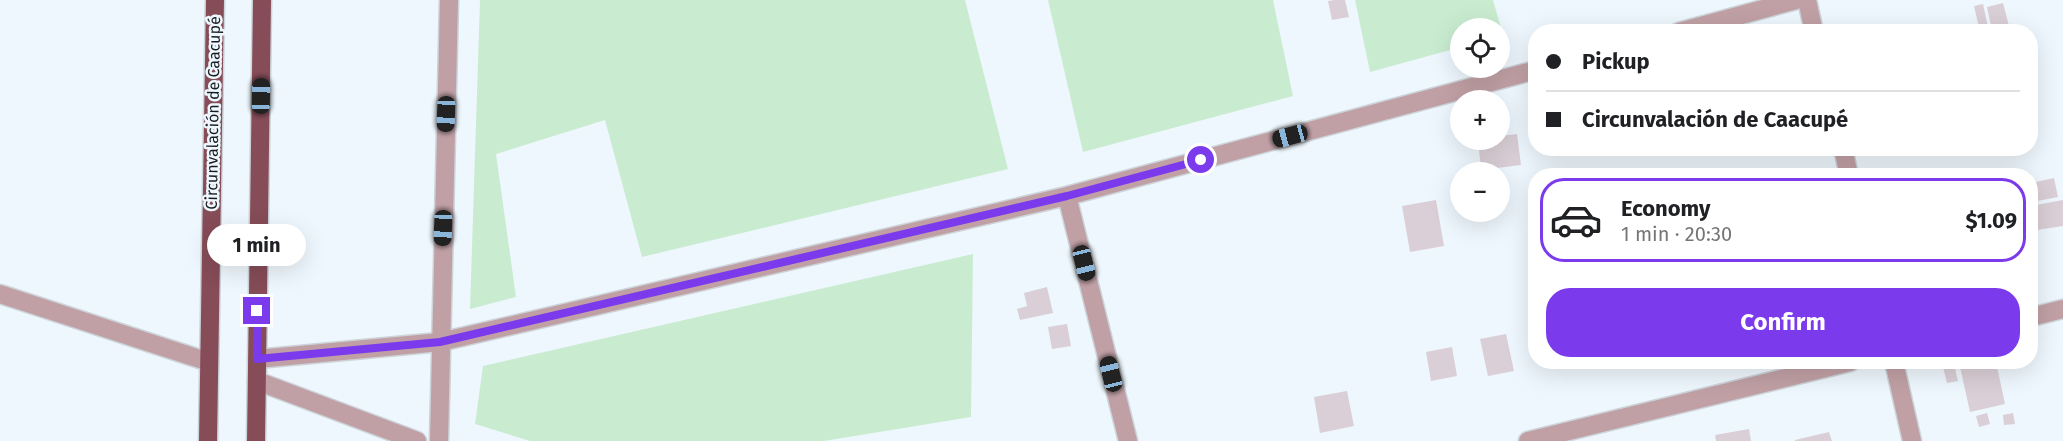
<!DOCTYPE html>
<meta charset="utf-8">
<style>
body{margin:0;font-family:"Fira Sans",sans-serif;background:#f2f2f2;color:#202124;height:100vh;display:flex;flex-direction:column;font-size:22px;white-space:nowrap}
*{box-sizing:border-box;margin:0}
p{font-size:20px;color:#757577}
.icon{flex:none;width:33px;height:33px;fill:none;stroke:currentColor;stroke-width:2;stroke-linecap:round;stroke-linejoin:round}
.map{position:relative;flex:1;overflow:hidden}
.details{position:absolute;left:1528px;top:168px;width:510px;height:201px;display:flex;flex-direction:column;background:#fff;border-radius:24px;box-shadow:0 6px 24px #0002}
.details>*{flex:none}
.hud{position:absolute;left:1528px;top:24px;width:510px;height:132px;border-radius:24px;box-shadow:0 6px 24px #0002;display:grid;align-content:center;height:132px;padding:0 18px;background:#fff}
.tools{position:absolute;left:1450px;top:18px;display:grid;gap:12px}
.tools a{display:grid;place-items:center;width:60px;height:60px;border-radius:50%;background:#fff;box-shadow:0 6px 24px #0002;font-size:30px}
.end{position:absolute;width:27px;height:27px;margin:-14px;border:8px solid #7c3aed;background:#fff;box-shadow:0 0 0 3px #fff}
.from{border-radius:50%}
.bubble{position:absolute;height:42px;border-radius:21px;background:#fff;box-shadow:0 6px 24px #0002;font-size:20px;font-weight:700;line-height:42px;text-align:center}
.car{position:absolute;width:18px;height:36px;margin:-18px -9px;border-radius:8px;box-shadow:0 0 4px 2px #0007;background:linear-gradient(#222 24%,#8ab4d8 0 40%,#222 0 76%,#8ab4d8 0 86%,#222 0)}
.hud b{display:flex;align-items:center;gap:21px;height:57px;font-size:22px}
.hud b+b{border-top:2px solid #e0e0e0}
.hud i{width:15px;height:15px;background:#202124}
ul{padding:10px 0 0;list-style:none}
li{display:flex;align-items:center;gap:18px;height:84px;margin:0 12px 9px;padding:0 6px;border:3px solid transparent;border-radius:24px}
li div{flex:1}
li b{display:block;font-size:22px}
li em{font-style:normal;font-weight:700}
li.current{border-color:#7c3aed}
li>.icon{width:54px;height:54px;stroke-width:1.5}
.button{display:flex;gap:12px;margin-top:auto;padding:12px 18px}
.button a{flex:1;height:69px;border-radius:24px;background:#7c3aed;color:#fff;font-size:24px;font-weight:700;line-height:69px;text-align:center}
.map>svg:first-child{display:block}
</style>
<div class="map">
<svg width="2063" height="441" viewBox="0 0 2063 441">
<rect width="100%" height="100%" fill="#eef7fd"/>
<!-- green -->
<path fill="#c9ecd0" d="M480 0H965L1008 169 642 257 605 120 496 154 516 297 470 309Z
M1048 0H1273L1293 96 1083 152Z
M1355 0H1493L1503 35 1500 36V28H1461V47L1370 72Z
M973 254 971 417 824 441H530L475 424 483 366Z"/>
<!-- building -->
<path fill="#dacfd6" d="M1335 0H1345L1349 17 1332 20 1328 1Z
M2003 3 2009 26 1992 30 1987 7Z
M1983 4 1989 32H1980L1974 6Z
M1517 134 1521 165 1481 170 1478 140H1500V136Z
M2054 178 2058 197 2032 202 2031 183Z
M1436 200 1444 246 1410 252 1402 206Z
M2063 200V226L2031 231V206Z
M1047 287 1053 313 1020 320 1017 309 1027 306 1024 293Z
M1067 324 1071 346 1052 349 1048 327Z
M1506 334 1514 371 1488 376 1480 339Z
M1452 347 1457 376 1431 381 1426 352Z
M1959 362H1996L2005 404 1970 412Z
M1954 364 1958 381 1947 383 1943 367Z
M1347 391 1354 426 1320 433 1314 397Z
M1987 413 1990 424 1979 427 1976 416Z
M2013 413 2015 424 2004 425 2003 415Z
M1749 429 1751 441H1716L1715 435Z
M1829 432 1832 441H1795V440Z"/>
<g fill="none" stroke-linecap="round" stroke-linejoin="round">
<!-- minor casing -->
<g stroke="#ccd4d9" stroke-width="21">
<path id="minor" d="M1807 0 1814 32
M1679 32 1796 0
M1843 148 1849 176
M1067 196 1128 441
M2031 317 2063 309
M257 359 440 342 1067 196 1536 70
M1894 362 1912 441
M439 441 449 0
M1528 441 1850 362"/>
</g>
<!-- tertiary casing -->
<g stroke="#ccd4d9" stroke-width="21">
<path id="tertiary" d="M0 294 209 362
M257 381 417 441"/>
</g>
<!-- trunk casing -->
<g stroke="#ccd4d9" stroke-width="21">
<path id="trunk" d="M208 441 215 0
M256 441 262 0"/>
</g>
<!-- minor -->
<use href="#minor" stroke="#c0a0a5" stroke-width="18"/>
<!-- tertiary -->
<use href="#tertiary" stroke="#c0a0a5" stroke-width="18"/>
<!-- trunk -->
<use href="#trunk" stroke="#864c58" stroke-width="18"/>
</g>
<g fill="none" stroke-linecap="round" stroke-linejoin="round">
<!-- route -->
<path stroke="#7c3aed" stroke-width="8" d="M257 311V359L440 342 1067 196 1201 160"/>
</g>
<g text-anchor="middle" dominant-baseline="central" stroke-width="5" stroke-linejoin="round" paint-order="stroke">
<!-- street labels -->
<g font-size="16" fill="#191c1f" stroke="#eef7fd">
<text transform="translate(213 113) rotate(-89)">Circunvalación de Caacupé</text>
</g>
</g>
</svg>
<div class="tools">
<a><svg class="icon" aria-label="locate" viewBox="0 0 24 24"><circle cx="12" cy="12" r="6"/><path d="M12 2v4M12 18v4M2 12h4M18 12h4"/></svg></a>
<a>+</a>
<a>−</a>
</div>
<i class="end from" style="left:1201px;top:160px"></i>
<i class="end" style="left:257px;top:311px"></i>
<div class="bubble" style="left:207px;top:224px;width:99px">1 min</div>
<i class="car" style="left:261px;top:96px;rotate:1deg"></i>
<i class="car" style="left:446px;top:114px;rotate:182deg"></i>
<i class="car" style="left:1290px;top:136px;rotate:255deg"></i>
<i class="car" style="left:443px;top:228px;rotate:182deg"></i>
<i class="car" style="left:1084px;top:263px;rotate:166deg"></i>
<i class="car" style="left:1111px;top:374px;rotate:346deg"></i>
<div class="hud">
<b><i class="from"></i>Pickup</b>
<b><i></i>Circunvalación de Caacupé</b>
</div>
<section class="details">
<ul>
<li class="current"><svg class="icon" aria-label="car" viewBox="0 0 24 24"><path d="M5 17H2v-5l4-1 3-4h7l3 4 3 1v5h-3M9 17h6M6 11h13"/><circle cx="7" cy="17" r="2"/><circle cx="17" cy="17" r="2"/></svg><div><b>Economy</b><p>1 min · 20:30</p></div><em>$1.09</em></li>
</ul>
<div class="button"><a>Confirm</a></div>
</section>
</div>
